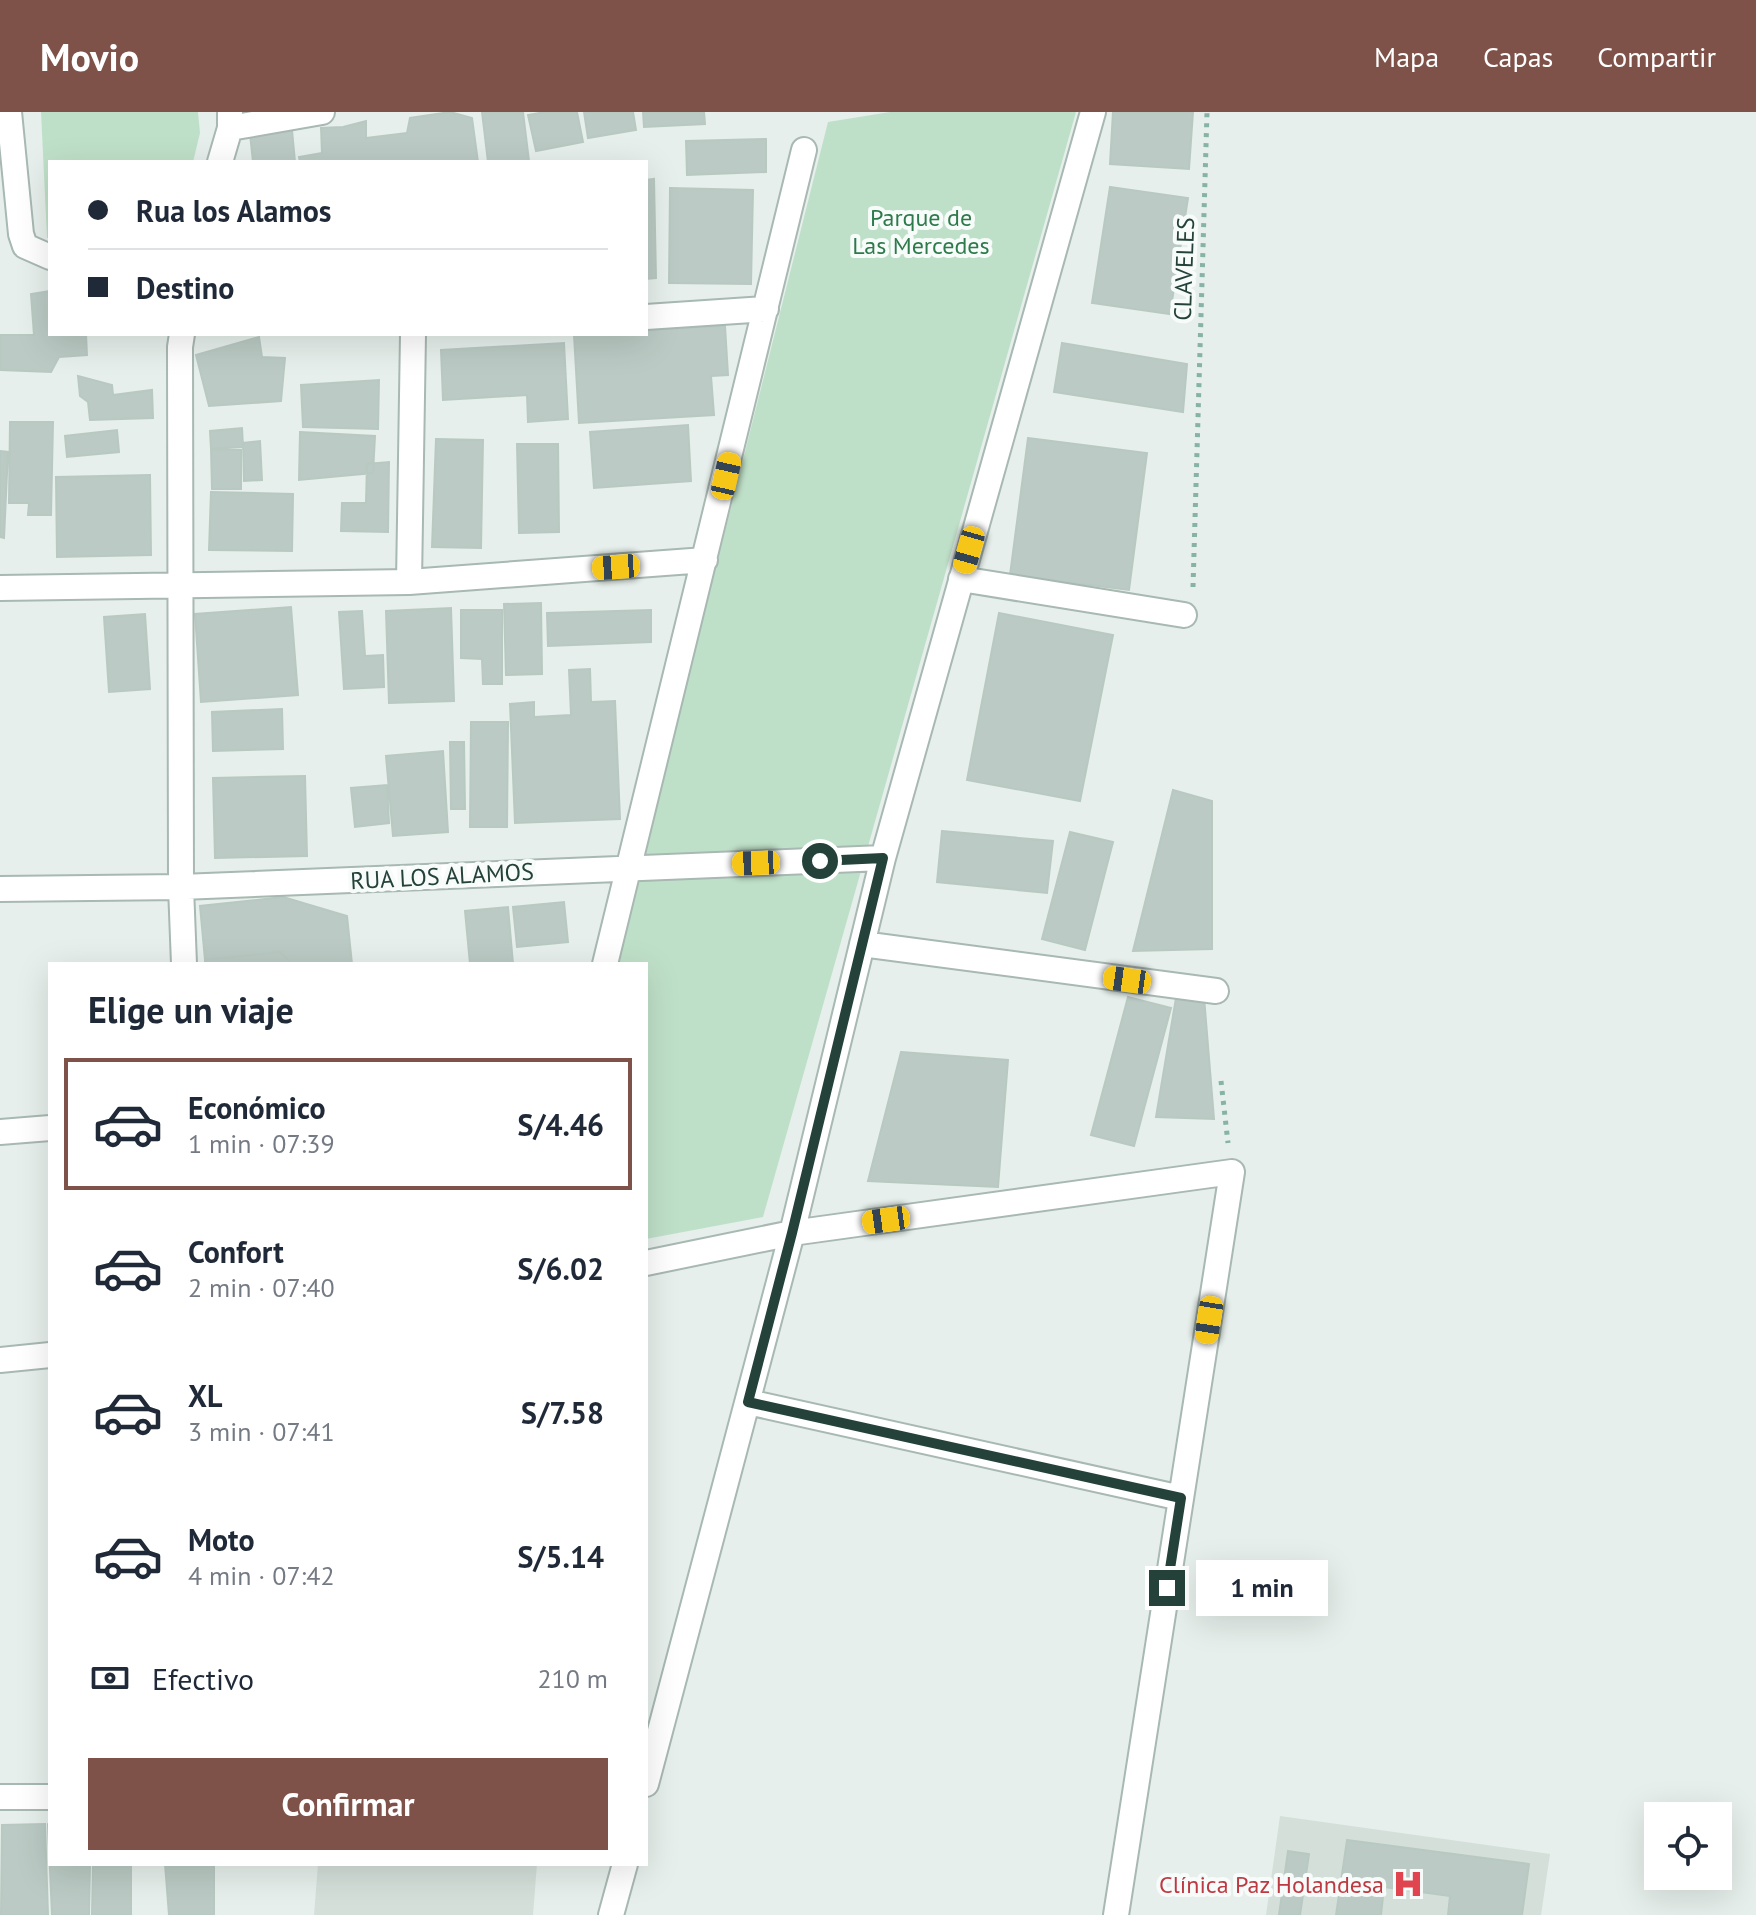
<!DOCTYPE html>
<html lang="es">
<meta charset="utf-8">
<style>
body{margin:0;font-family:"PT Sans",sans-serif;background:#f2f2f3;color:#1f2937;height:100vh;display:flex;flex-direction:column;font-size:30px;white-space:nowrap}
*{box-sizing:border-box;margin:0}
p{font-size:26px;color:#747a83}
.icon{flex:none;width:44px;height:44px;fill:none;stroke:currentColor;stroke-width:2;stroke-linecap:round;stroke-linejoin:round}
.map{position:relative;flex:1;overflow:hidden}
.details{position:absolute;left:48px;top:850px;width:600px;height:904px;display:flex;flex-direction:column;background:#fff;border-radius:0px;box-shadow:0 8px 32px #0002}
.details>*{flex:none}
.top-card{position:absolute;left:48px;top:48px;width:600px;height:176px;border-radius:0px;box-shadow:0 8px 32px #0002;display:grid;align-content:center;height:176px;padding:0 40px;background:#fff}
.controls{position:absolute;left:1644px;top:1690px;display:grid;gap:16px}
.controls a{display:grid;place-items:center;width:88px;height:88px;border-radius:0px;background:#fff;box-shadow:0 8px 32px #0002;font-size:40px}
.end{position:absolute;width:36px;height:36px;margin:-18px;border:10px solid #24423a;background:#fff;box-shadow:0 0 0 4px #fff}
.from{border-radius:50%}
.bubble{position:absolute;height:56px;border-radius:0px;background:#fff;box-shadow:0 8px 32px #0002;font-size:26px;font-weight:800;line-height:56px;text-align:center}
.car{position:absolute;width:24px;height:48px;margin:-24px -12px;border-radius:10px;box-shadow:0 0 6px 2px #0007;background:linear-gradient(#f5c518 24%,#345 0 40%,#f5c518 0 76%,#345 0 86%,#f5c518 0)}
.top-card b{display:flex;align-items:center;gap:28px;height:76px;font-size:30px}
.top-card b+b{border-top:2px solid #e0e1e3}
.top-card i{width:20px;height:20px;background:#1f2937}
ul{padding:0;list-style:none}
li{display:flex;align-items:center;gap:24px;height:132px;margin:0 16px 12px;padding:0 24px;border:4px solid transparent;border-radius:0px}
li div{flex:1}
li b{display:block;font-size:30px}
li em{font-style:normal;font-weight:800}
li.selected{border-color:#7f5249}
li>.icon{width:72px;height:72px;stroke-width:1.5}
h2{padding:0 40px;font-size:36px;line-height:96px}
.pay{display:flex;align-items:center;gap:20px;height:88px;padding:0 40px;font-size:30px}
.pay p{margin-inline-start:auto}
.cta{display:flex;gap:16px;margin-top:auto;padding:16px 40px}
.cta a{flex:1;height:92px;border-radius:0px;background:#7f5249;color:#fff;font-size:32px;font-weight:800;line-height:92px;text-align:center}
header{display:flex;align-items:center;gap:48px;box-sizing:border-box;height:112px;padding:0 40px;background:#7f5249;color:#fff}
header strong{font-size:38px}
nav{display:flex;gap:44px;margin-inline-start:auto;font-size:28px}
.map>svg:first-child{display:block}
</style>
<header>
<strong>Movio</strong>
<nav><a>Mapa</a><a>Capas</a><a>Compartir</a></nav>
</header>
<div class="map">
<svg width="1756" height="1803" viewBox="0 0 1756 1803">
<rect width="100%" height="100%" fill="#e6efeb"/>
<!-- built -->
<path fill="#d4dfda" d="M1280 1704 1550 1742 1541 1803H1266Z
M318 1752H537L533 1803H314Z"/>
<!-- green -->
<path fill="#bfe0c8" d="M41 0H198L200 21 193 50H50V126H47Z
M890 0H1076L763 1105 646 1127V852H616L828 10Z"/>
<!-- building -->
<path fill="#bbcac4" stroke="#b8c9c2" stroke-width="2" d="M450 0 472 6 478 50H300L299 45 322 41 321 16 343 15 366 9V26L407 21 410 6Z
M482 0H523L529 49 488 50Z
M545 0H577L583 30 536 39 528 3Z
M584 0H633L636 18 588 26Z
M643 0H704L705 12 644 15Z
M1113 0H1193L1189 57 1110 52Z
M292 18 295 50H253L250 22Z
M766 27V60L687 63 686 29Z
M654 67 656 166 646 167V68Z
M1110 75 1188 86 1170 202 1092 191Z
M670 76 753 78 751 172 669 171Z
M50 179V222H86L87 243 59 245 51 260 0 258V223H34L31 182Z
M725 214 728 263 711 264 714 303 579 311 574 223 646 222V218Z
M259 225 262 245 285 246 281 289 209 294 196 243Z
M564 231 568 307 528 310 527 283 443 288 441 238Z
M1062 231 1187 252 1183 300 1054 280Z
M78 264 112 273 113 283 152 278 153 306 90 308 88 290 80 284Z
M379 268 378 317 303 315 301 273Z
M10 310H53L51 403H28L29 391H9Z
M688 313 691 369 594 376 590 320Z
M242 316 243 335 211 337 210 319Z
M117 318 119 340 67 345 65 324Z
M300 320 375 324 373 361 299 368Z
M1028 326 1147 341 1129 478 1010 463Z
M436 327 483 328 481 436 432 435Z
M260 329 262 368 244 369 243 331Z
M517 332H558L559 420 519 421Z
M211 337 241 338V377H212Z
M0 339 8 340 4 426 0 425Z
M389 350 388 420 341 419 342 391H366L367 352Z
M150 363 151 443 57 445 56 365Z
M211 380 293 382 292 439 209 438Z
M541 491 542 562 506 563 504 492Z
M291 495 298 583 201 590 195 502Z
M451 496 454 589 389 591 386 499Z
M461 498H502V572H483L482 547 461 546Z
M651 498V530L548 534 547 501Z
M362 499 365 544 383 543 384 575 344 577 339 500Z
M999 501 1113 523 1080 689 967 668Z
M145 502 150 577 109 580 104 505Z
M590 557 591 590 615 589 620 707 515 711 510 592 534 590V605L571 603 569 558Z
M282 597 283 637 213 639 212 600Z
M471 610H508L507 715H470Z
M450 630H464L465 697H451Z
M443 639 448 720 393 724 386 644Z
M305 664 307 744 215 746 213 666Z
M387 673 389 711 355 715 351 676Z
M1173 678 1212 689V837L1133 839Z
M942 719 1053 729 1047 781 937 770Z
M1070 720 1113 730 1085 838 1042 827Z
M283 785 347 804 352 852H292L280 840 205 848 200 794Z
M564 790 568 830 517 835 513 795Z
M508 795 513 852H470L465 799Z
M280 840 292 852H205V848Z
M1177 880 1204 885 1214 1007 1156 1005Z
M1128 885 1171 896 1134 1034 1091 1023Z
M901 940 1008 948 998 1075 868 1069Z
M50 1711V1752H90L89 1803H52L48 1712Z
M45 1712 48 1803H1L2 1713Z
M1347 1728 1529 1752 1522 1803H1448L1450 1784 1384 1775 1381 1803H1336Z
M1288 1739 1309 1742 1300 1803H1279Z
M93 1752H131V1803H92Z
M165 1752H214V1803H169Z"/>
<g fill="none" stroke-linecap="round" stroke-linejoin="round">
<!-- street casing -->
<g stroke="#a8b8b2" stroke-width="28">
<path id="street" d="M9 0 21 122 25 134 50 145
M230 16 322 0
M220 50 230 16V2
M646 205 766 197
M182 222 180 235 181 775 184 852
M961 467 1184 503
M409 470 413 222
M0 476 409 470 705 448
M0 777 181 775 883 746
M862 832 1216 879
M605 852 804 38
M0 1020 50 1016
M646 1151 792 1121 1232 1060 1116 1803
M0 1248 50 1243
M748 1290 1181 1386
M646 1672 792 1121 883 746 1093 0
M0 1685H50
M611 1803 625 1752"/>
</g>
<!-- path -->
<path stroke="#86b3a5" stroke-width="5" stroke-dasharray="4 6" stroke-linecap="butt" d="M1193 475 1207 0
M1221 969 1228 1031"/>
<!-- street -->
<use href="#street" stroke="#fff" stroke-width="24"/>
</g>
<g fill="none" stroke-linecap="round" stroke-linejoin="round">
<!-- route -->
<path stroke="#24423a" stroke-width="10" d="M820 749 883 746 792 1121 748 1290 1181 1386 1167 1476"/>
</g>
<!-- icons -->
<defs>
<g id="hospital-bare" transform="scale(2.4)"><path d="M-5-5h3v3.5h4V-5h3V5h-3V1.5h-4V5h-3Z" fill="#e0444e" stroke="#f7fbf9" stroke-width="2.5" paint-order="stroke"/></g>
</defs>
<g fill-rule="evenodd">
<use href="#hospital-bare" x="1408" y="1772"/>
</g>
<g text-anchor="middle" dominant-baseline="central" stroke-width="8" stroke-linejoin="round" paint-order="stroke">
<!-- park labels -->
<g font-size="24" fill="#2d7a4b" stroke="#f7fbf9">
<text x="921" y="105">Parque de<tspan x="921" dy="28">Las Mercedes</tspan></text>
</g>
<!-- street labels -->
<g font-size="24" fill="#24423a" stroke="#f7fbf9">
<text transform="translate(1184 157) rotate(-88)">CLAVELES</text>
<text transform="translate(442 764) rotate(-3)">RUA LOS ALAMOS</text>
</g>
<!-- health labels -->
<g font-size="24" fill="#be3a42" stroke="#f7fbf9" text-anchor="end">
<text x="1384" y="1772">Clínica Paz Holandesa</text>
</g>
</g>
</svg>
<div class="controls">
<a><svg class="icon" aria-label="locate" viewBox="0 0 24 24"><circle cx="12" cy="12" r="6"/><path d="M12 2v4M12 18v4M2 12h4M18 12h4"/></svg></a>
</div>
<i class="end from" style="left:820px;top:749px"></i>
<i class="end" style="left:1167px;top:1476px"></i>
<div class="bubble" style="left:1196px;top:1448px;width:132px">1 min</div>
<i class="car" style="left:726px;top:364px;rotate:13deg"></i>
<i class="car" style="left:969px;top:438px;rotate:196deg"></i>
<i class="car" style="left:616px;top:455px;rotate:266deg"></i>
<i class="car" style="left:756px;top:751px;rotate:268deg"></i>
<i class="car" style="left:1127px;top:868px;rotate:278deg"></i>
<i class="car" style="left:886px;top:1108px;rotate:262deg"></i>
<i class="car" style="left:1209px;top:1208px;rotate:189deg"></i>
<div class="top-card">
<b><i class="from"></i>Rua los Alamos</b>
<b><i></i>Destino</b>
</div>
<section class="details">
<h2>Elige un viaje</h2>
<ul>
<li class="selected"><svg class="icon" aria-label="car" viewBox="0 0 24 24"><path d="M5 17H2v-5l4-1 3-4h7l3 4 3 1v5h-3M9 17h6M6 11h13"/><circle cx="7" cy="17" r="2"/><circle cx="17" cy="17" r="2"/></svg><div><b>Económico</b><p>1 min · 07:39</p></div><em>S/4.46</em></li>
<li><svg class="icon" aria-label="car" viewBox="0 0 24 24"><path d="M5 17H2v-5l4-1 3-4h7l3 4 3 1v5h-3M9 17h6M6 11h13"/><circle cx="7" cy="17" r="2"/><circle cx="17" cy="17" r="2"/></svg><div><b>Confort</b><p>2 min · 07:40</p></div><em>S/6.02</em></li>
<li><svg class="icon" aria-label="car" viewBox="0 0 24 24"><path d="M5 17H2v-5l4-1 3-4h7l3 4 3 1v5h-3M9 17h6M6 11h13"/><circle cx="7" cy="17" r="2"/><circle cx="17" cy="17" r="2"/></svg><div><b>XL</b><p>3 min · 07:41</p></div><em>S/7.58</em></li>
<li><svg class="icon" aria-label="car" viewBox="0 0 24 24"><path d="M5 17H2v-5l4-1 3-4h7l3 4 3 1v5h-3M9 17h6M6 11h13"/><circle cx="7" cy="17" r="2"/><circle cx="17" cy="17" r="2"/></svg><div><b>Moto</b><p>4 min · 07:42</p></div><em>S/5.14</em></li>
</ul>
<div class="pay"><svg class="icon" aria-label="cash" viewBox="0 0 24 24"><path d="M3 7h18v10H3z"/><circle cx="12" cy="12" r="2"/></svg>Efectivo<p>210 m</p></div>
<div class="cta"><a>Confirmar</a></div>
</section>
</div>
